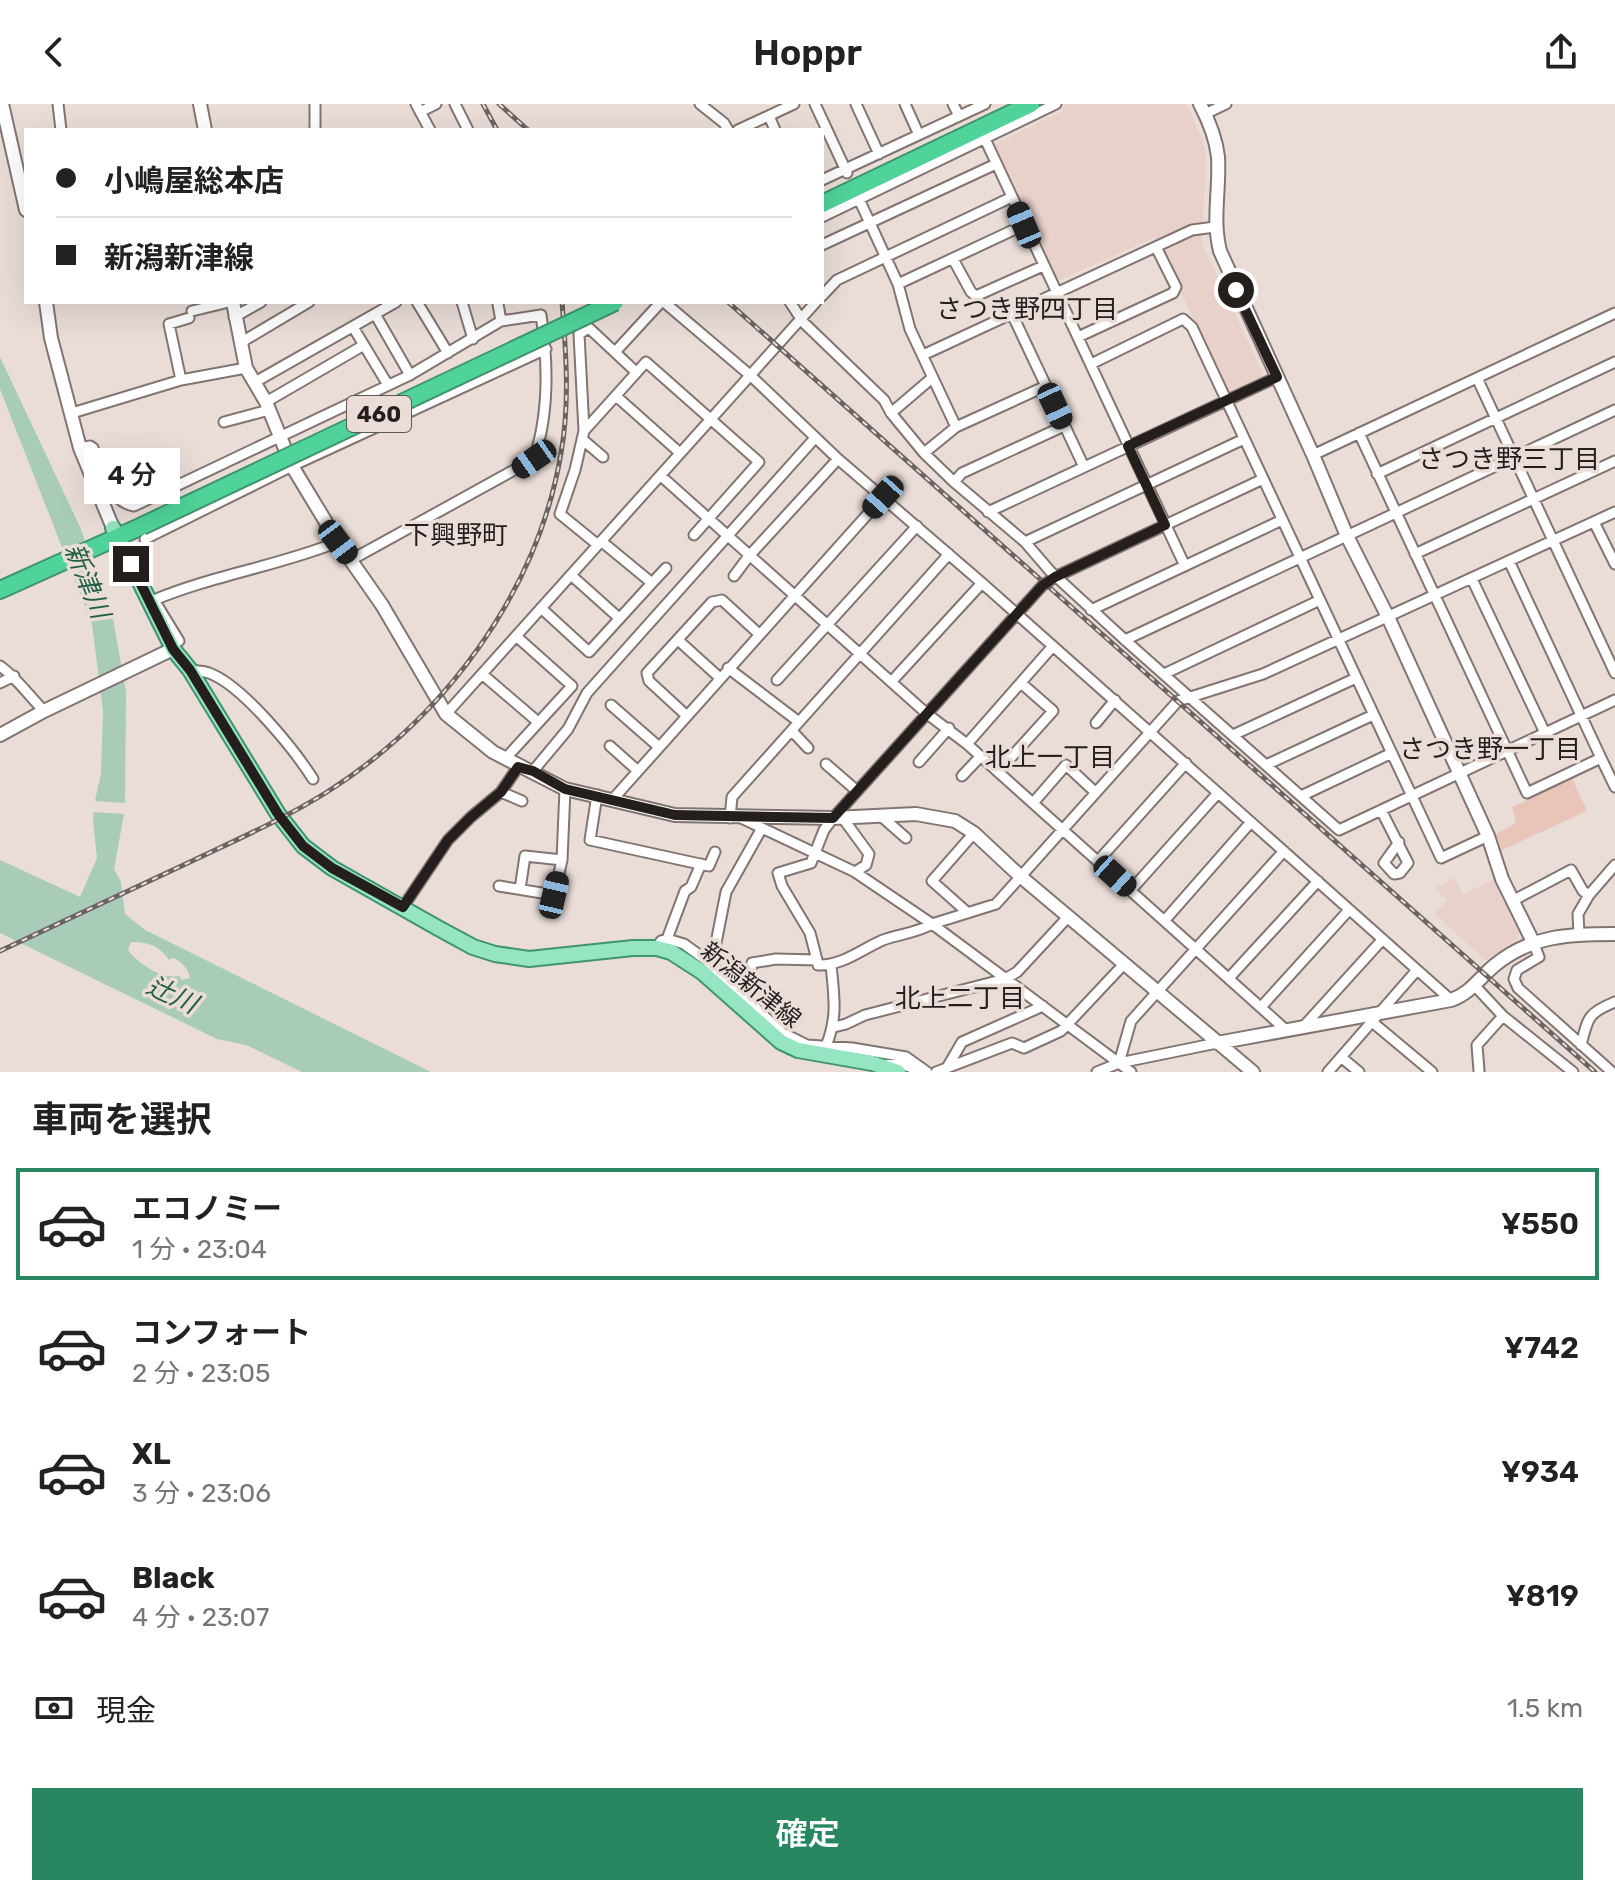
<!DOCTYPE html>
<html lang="ja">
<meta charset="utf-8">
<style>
body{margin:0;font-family:Rubik,"Noto Sans JP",sans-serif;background:#f6f6f6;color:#222;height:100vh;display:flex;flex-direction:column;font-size:30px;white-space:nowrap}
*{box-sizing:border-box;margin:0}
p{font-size:26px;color:#767676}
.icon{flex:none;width:44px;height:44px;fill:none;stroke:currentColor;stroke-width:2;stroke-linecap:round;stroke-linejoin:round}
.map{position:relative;height:968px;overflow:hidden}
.drawer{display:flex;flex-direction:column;background:#fff;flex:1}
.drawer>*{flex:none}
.top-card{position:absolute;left:24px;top:24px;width:800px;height:176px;border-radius:0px;box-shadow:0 8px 32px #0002;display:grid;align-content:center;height:176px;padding:0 32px;background:#fff}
.end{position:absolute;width:36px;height:36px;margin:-18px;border:10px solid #241f1d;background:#fff;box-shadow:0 0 0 4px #fff}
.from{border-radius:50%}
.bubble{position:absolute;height:56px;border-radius:0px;background:#fff;box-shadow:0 8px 32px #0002;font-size:26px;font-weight:600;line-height:56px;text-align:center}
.car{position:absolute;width:24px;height:48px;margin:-24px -12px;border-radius:10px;box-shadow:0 0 6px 2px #0007;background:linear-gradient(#222 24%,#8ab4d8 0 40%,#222 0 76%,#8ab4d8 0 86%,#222 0)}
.top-card b{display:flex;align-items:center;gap:28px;height:76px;font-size:30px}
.top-card b+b{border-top:2px solid #e0e0e0}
.top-card i{width:20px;height:20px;background:#222}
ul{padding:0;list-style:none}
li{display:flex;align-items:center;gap:24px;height:112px;margin:0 16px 12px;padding:0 16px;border:4px solid transparent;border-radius:0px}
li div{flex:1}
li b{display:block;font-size:30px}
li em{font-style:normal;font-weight:600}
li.on{border-color:#288760}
li>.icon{width:72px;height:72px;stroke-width:1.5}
h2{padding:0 32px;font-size:36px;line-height:96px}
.pay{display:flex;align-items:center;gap:20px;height:88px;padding:0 32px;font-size:30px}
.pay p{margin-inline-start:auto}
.cta{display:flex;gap:16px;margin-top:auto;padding:16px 32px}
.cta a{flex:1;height:92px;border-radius:0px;background:#288760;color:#fff;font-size:32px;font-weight:600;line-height:92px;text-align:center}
header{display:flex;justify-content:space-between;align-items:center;height:104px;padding:0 32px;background:#fff;font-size:36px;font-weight:600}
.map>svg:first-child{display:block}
</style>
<header><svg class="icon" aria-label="back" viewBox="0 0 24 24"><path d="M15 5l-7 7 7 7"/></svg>Hoppr<svg class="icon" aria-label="share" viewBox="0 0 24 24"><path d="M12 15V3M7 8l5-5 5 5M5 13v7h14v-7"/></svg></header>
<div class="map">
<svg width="1615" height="968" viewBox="0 0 1615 968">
<rect width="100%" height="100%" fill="#eaddd8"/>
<!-- built -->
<path fill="#e7d1ca" d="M1066 0H1187L1203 38 1206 51 1202 139 1263 270 1261 275 1230 290 1227 289 1156 133 1055 178 992 43 994 40 1061 8Z
M1455 774 1463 790 1493 776 1519 830 1517 835 1486 857 1434 810 1447 796 1434 784Z"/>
<!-- green -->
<path fill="#e9c5b9" d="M1571 672 1587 707 1502 746 1496 730 1516 719 1512 703 1526 697 1524 694Z"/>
<!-- water -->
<path fill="#a8ccb8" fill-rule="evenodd" d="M0 253 80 423 112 509 126 588 125 699 95 697 101 669 103 607 92 520 0 285Z
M94 708 124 710 114 765 121 778 125 810 145 826 431 968H302L246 941 217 935 0 829V756L80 793 97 754 93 717ZM131 838C148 837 161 843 169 856L173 854C181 857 189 865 190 874L182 876 179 872C161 875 139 860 128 846Z"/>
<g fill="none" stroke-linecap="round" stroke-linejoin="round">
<!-- street casing -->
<g stroke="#827571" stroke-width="13">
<path id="street" d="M58 0 61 26
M315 0V26
M416 0 430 26
M455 0 468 26
M700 0 724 19 728 26
M815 0 847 69
M856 0 879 50
M905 0 919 31
M953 0 959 12
M420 8 436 0
M1205 10 1226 0
M769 12 775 26
M738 26 794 0
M985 35 1185 462
M822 76 985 0
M858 93 898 180 910 225 956 323
M822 113 1056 0
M822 141 996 60
M953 155 971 188 976 192 1043 162
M898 180 1024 121
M822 192 837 176 1012 93
M417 198 448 249
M462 198 473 235
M664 198 751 272 838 355 982 479 1451 896
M790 198 803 218 884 296 891 309 924 349 956 323 1046 282 1012 210
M498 200 501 217
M192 207 229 198
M375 210 410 271
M234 213 261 198
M353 223 388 281
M1078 233 1173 189 1176 183 1156 143
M240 239 309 198
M616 247 661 198
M923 251 1192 126 1215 123
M1091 260 1183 215 1192 223 1441 754 1488 732
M1477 274 1615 569
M181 276 169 220 189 214
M255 278 396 198
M1046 282 1084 363
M616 292 680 349
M266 298 364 241
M72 309 181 276 246 264
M891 309 932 274
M224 318 269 306
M1064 322 962 369 954 378 1025 438 1050 467 1125 536 1339 726 1615 596
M584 327 579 230 589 224 636 268
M1359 329 1527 689 1601 654 1509 457
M582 335 603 353
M80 344 90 342 93 344C102 365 109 398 134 402L410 271 501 217 541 211C548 257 549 310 534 355L351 456
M924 349 954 378
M1313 351 1615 209
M1377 370 1615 258
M661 372 926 609 967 640 1286 926
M988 408 1277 273
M1594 418 1615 460
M145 435 292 362 546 245
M1025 438 1244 335
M598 441 560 410 575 366 584 327 646 258 759 358 694 431
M1415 450 1615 357
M571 471 619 514
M734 472 749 452 838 355
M1472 475 1545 629
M652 479 666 464
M541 504 589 548 652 479 601 437
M1091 506 1282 416
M678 536 720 574
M1125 536 1615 306
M171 541 179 537 154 496C214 471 278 462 338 438
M0 562C17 574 29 592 44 607
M728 564 799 618
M190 566C196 567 203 567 209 569 242 581 294 645 313 675
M482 570 538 618
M1164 570 1320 496
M777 576 917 422
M892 577 982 479
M0 579 14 572
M611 601 659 643
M446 610 816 198
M687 612 649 577 647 569 712 498 722 496 759 530
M1096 619 1115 596
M792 627 808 644
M1233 631 1356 574
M967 640 1053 542
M610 642 638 667
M1601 654 1615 683
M505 655 572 582 516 532
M919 658 949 624
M826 660 857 687
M1266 661 1373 611
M533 667 568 625 587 589 815 334
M998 668 1053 607 1021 579
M962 672 980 653
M501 688 522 697
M597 691 590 736 709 762 715 748
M1301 692 1392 649
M613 695 883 393
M1033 699 1066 661 1095 688
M1381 706 1408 759 1400 769 1394 770 1384 759 1399 738
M881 712 906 734
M842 713 869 750 866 761 855 768
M730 714 732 693 949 450
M741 714 855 768 932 820 1131 968
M1098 757 1186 659
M499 782 554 791 562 756 565 685
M520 785 525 752 562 756
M1131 786 1218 689
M1514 796 1571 766 1583 787 1589 791
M403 803 448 736 471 713 501 688 518 663
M968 809 932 777 974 729
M1165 816 1251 718
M1579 830 1578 810 1589 791 1615 761
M667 835 685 787 691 783 701 760
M1533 838 1539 853 1517 866 1514 875 1518 884 1612 968
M657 844 661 837 667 835 684 840 706 856 781 928 807 941 852 944 906 953 927 968
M706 856 716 839 726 788 762 724
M817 856 810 829 782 782 778 769 811 759 824 726 833 714 1042 482 1055 473 1263 375
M831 861C834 892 838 913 826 942L831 944
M1229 874 1318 777
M1475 882 1503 912 1573 968
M740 891 750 871 752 859 776 855 817 856 818 861C842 862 862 845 883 836 899 830 917 829 932 820L996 800 1178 597 1263 570 1615 408
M1262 902 1349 806
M1371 917 1432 968
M1304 922 1382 836
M834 923 846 920 865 911 1005 875 1017 868 1068 813
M1581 941C1588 913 1588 909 1615 898
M1341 953 1359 968
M1119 959 1131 917 1284 747
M886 961 898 959 918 966
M948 962 962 938 1043 902
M1479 967 1477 941 1503 912
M936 968 1012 939 1024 944 1061 927 1124 860
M1097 968 1119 959 1217 939
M1328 968 1417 866"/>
</g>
<!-- secondary casing -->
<g stroke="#827571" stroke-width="16">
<path id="secondary" d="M2 0 26 106
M200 0 205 26
M1200 0C1209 17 1216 34 1218 53 1220 86 1212 115 1220 147L1313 351 1347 432 1388 513 1488 732 1502 775 1533 838
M46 198 51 234 80 344 113 424
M233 198 246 264 266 298 292 362 338 438 382 501 446 610 493 648 565 685 675 711 833 714 916 710 955 717 974 729 1020 772 1253 968
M0 631 44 607 173 545
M1217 939 1451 896C1471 889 1479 874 1495 861 1532 831 1570 830 1615 830"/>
</g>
<!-- primary casing -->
<g stroke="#40946e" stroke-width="18">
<path id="primary" d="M113 424 173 545 190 566 278 710 303 742 332 764 438 824 473 843 495 850 529 855 633 844H657L671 848 702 868 781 938 798 946 872 959 898 968"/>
</g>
<!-- highway casing -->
<g stroke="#40946e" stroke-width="20">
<path id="highway" d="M822 100 1031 0
M0 486 142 422"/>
</g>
<!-- street -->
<use href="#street" stroke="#fff" stroke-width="9"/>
<!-- secondary -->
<use href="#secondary" stroke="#fff" stroke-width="12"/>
<!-- primary -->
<use href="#primary" stroke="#95e5c2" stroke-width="14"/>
<!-- highway -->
<use href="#highway" stroke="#4fd39a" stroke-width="16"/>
<!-- rail casing -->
<g stroke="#6c6461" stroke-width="5">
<path id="rail" d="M483 0 497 26
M499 0 528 26
M728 198 1595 968
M0 847C64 817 128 787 192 757 238 735 284 715 327 688 444 614 538 488 561 349 570 299 566 248 562 198"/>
</g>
<!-- rail -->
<use href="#rail" stroke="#eaddd8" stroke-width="2" stroke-dasharray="6" stroke-linecap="butt"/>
<!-- highway-bridge casing -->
<g stroke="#40946e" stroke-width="20" stroke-linecap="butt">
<path id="highway-bridge" d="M142 422 615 198"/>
</g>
<!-- highway-bridge -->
<use href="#highway-bridge" stroke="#4fd39a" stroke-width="16"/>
</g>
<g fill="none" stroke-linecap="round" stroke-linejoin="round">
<!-- route -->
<path stroke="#241f1d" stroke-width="10" d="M131 460 173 545 190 566 278 710 303 742 332 764 403 803 448 736 471 713 501 688 518 663 533 667 565 685 675 711 833 714 1042 482 1055 473 1165 421 1128 342 1277 273 1236 186"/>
</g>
<g text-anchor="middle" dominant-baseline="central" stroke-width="7" stroke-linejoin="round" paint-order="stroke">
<!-- shield labels -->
<rect fill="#eaddd8" stroke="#5f5855" stroke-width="2" x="347" y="292" width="64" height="36" rx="6"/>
<g font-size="22" font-weight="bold" fill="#241f1d">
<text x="379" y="310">460</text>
</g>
<!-- street labels -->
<g font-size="24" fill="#241f1d" stroke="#eaddd8">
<text transform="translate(751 881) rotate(39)">新潟新津線</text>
</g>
<!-- neighbourhood labels -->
<g font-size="26" fill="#241f1d" stroke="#eaddd8">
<text x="1027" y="205">さつき野四丁目</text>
<text x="1509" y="355">さつき野三丁目</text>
<text x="456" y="431">下興野町</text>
<text x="1490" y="645">さつき野一丁目</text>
<text x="1050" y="653">北上一丁目</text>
<text x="960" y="894">北上二丁目</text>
</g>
<!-- water labels -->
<g font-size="26" font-style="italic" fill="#225f44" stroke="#eaddd8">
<text transform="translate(87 477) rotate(68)">新津川</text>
<text transform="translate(172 891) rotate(25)">辻川</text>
</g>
</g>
</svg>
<i class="end from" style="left:1236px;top:186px"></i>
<i class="end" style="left:131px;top:460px"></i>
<div class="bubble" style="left:84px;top:344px;width:96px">4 分</div>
<i class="car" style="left:1024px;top:121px;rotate:337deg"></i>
<i class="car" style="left:1055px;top:302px;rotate:155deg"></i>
<i class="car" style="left:534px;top:355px;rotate:235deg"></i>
<i class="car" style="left:883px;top:393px;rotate:222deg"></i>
<i class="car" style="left:338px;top:438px;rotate:143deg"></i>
<i class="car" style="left:1115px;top:772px;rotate:132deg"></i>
<i class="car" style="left:554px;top:791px;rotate:13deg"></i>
<div class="top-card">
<b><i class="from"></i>小嶋屋総本店</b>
<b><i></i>新潟新津線</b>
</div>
</div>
<section class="drawer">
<h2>車両を選択</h2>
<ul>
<li class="on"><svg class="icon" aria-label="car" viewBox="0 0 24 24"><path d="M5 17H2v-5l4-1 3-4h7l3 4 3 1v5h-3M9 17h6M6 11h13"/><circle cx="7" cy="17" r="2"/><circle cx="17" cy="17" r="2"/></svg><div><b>エコノミー</b><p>1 分 · 23:04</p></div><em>¥550</em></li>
<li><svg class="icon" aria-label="car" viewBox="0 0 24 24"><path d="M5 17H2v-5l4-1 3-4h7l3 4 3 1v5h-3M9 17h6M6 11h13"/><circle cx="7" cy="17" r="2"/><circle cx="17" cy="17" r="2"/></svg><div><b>コンフォート</b><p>2 分 · 23:05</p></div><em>¥742</em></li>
<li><svg class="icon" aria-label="car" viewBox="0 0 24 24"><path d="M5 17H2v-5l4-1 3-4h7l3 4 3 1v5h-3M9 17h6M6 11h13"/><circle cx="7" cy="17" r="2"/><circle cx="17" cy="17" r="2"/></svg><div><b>XL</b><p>3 分 · 23:06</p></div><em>¥934</em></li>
<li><svg class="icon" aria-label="car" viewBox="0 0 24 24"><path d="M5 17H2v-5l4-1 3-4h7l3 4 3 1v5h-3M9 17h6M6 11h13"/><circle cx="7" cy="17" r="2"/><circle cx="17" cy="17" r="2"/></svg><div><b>Black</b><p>4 分 · 23:07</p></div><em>¥819</em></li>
</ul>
<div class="pay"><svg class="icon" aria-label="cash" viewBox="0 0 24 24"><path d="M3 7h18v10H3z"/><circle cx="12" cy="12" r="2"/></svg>現金<p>1.5 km</p></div>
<div class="cta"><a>確定</a></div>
</section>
